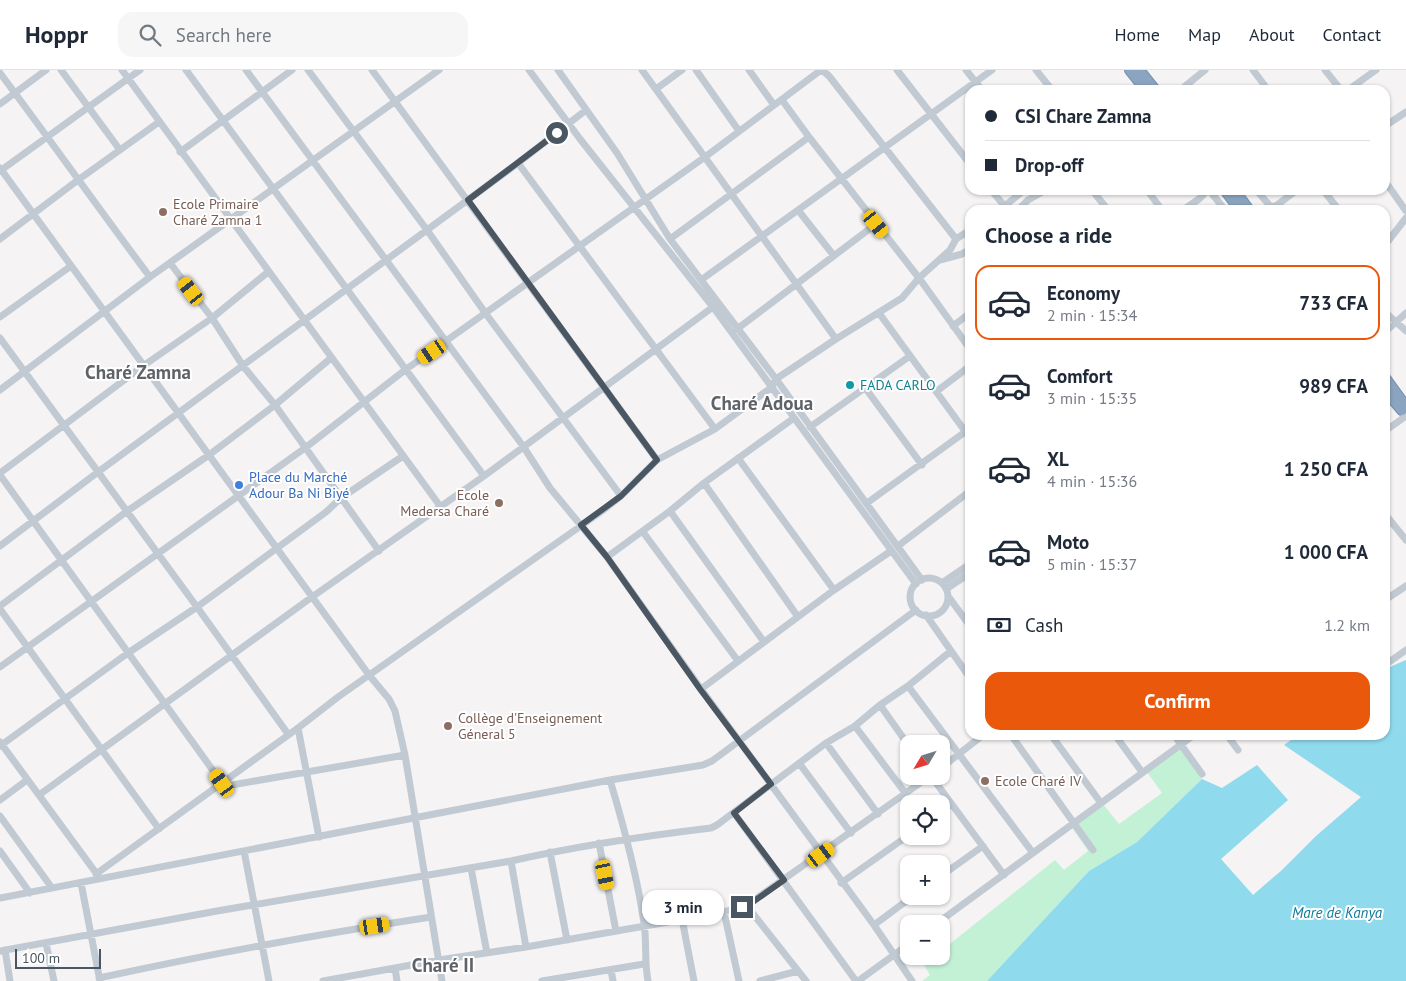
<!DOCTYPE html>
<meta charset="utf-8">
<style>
body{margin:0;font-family:"PT Sans",sans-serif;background:#f6f6f7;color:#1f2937;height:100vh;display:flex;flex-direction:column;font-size:19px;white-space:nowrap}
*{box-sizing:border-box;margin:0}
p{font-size:16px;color:#747a83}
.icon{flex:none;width:28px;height:28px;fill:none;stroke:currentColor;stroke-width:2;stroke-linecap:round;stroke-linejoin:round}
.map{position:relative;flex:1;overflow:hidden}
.sheet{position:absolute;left:965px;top:135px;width:425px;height:535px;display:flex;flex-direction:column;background:#fff;border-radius:15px;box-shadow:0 1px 4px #0004}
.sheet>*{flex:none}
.hud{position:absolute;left:965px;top:15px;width:425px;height:110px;border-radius:15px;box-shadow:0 1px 4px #0004;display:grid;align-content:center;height:110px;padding:0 20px;background:#fff}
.needle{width:32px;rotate:232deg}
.tools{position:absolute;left:900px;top:665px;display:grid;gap:10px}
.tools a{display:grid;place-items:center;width:50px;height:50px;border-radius:10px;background:#fff;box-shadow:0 1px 4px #0004;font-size:25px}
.scale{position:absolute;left:15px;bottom:12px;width:86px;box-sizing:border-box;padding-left:5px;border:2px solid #4a5661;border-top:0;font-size:14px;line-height:18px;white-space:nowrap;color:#4a5661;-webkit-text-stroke:4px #fff;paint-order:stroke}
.end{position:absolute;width:22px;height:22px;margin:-11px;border:6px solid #4a5661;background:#fff;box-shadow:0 0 0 2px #fff}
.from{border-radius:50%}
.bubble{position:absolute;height:35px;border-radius:15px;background:#fff;box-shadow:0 1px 4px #0004;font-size:16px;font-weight:700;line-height:35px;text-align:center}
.car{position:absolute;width:15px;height:30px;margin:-15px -8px;border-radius:6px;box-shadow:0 0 4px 1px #0007;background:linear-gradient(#f5c518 24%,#345 0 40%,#f5c518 0 76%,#345 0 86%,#f5c518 0)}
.hud b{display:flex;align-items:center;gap:18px;height:48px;font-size:19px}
.hud b+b{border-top:1px solid #e0e1e3}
.hud i{width:12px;height:12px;background:#1f2937}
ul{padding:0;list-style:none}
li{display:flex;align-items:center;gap:15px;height:75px;margin:0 10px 8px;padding:0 10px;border:2px solid transparent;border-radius:15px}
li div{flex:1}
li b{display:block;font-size:19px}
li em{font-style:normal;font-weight:700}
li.current{border-color:#ea580c}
li>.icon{width:45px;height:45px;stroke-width:1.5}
h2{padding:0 20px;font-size:22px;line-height:60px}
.pay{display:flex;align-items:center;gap:12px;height:55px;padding:0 20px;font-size:19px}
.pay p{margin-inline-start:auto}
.button{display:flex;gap:10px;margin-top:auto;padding:10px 20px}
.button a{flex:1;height:58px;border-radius:15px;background:#ea580c;color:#fff;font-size:20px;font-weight:700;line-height:58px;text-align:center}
header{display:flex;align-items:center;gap:30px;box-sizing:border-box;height:70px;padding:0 25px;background:#fff;border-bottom:1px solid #e0e1e3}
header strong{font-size:24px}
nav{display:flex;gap:28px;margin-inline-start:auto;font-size:18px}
.search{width:350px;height:45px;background:#f6f6f7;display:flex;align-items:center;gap:12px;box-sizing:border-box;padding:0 18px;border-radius:15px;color:#747a83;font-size:19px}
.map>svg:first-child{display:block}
</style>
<header>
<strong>Hoppr</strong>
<div class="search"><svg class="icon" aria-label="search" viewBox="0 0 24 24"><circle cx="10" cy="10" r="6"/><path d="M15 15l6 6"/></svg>Search here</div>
<nav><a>Home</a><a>Map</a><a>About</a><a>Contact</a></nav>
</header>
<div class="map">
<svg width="1406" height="911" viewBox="0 0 1406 911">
<rect width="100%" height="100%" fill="#f5f3f3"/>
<!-- green -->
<path fill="#c3f1d5" d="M1180 678 1202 709 1137 772 1089 801 987 911H922L930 905 924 895 935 886H941V881L1055 790 1064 800 1088 781 1072 758 1103 734 1119 754 1162 723 1147 702Z"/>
<!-- water -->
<path fill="#90daee" d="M1406 590V911H987L1089 801 1137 772 1202 709 1222 718 1257 695 1288 730 1221 789 1253 825 1282 800 1316 766 1361 727 1284 675 1298 665H1385V599Z"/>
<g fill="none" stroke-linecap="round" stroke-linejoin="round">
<!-- highway casing -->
<g stroke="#7690ad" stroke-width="12">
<path id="highway" d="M1130 0 1146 20
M1139 0 1155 20
M1225 120 1240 140
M1234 120 1249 140
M1385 308 1406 337
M1385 320 1402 340"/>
</g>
<!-- minor -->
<path stroke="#c1cad2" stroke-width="7" d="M61 0 120 80
M122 0 440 436
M186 0 484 406
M246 0 523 376 550 418 607 487 701 619 874 855 912 911
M308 0 427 160 486 244 621 426
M372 0 657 390
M529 0 580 69 713 237 916 514
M558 0 617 83 670 169 776 309 922 510
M642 0 836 269
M696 0 739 61
M749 0 774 35
M822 0 829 6 956 169
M897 0 970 94
M966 0 982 20
M1036 0 1052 20
M1253 0 1268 20
M1325 0 1341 20
M0 3C51 71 99 139 150 207
M656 19 682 0
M1183 20 1184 17 1205 0
M1348 20 1376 0
M782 30 809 67 919 208 970 279
M0 34 46 0
M1385 56 1406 42
M180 82 292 0
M518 93 715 359
M0 98 369 605 389 629 395 641 405 685 442 911
M0 101 140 0
M1385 111 1406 141
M991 120 1008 140
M1092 120 1108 140
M1147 120 1162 140
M1209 120 1225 140
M1256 120 1271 137 1277 135 1297 120
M1323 120 1339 140
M798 140 834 186
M1000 140 1024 120
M1018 140 1028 130 1046 120
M1183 140 1199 129 1208 120
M0 169 78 110 159 52
M670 169 809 67
M1385 175 1406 148
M940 190 962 184 970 179
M170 193 212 248 243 296 275 335 379 481
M701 210 992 0
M1385 242 1406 261
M879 243 970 368
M0 247 71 196
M953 256 970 243
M737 259 876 154
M1385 262 1406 243
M0 268 197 537 288 664
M866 319 922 395
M0 320 150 207 439 0
M937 321 970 296
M810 357 910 286
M1385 361 1406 346
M738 388 834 520
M0 403 143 296 212 248 268 202
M0 405 222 713 226 716 405 685
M704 413 798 547
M867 433 965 362
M670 441 764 572
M1385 444 1406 470
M643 462 738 591
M0 476 98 402 518 93 586 40
M898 476 970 421
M607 487 670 441 704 413 794 348
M910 527a19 19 0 1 1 38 0a19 19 0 1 1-38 0Z
M942 513 970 494
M946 519 970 503
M948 526 970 556
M1385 530 1406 516
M0 536 126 442 209 385 275 335 331 288
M0 539 159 759
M926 545 970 608
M1385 595 1406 580
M0 597 305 378 405 300 705 87 821 0
M908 616 1033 783
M701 619 834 520 891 481
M880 635 909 676
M855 656 906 724
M298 658 319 767
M1011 665 1093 780
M1051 665 1101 733
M1115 665 1142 702
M1174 665 1202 704
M1227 665 1238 680
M0 672 99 807
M826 673 878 744
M0 676 128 583 197 537 326 442 341 428 403 386
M799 693 851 763
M941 698 983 665
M931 706 1004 805
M610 710C624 757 637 804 644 853 647 872 644 890 648 911
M39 725 312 527 484 406 713 237
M0 730 27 710
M941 742 951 734
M734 743 856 911
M0 746 52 818
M599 773 616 861
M0 781 30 823
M244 781 269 911
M550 782 567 870
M511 791 526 877
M471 798 487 883
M96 804 298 658 338 627 602 441 621 426 657 390 715 359 772 317 776 309 836 269 902 228 919 208 950 180 956 169 970 160
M941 806 983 776
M81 813 100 911
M841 813 909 765
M0 828 610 710 703 695 712 691 916 540
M747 836 806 911
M724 842 739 911
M682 849 694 911
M936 854 1194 665
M874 855 913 826
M46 873 54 911
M5 880 10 911
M0 881 217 841 511 791C577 776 644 766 711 758L717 755 826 673 855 656 880 635 908 616 951 581
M395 898 397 911
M611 900 613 911
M99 908C209 884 320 864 431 847
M323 911 439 890 526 877 724 842 750 833 930 706
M542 911 644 894
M760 911 798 901
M858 911 909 874"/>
<!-- highway -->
<use href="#highway" stroke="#8ba5c1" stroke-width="10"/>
</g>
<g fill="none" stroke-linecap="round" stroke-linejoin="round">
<!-- route -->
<path stroke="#4a5661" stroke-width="6" d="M557 63 468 130 657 390 621 426 581 455 607 487 700 619 771 714 734 743 784 810 747 836 742 837"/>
</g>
<!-- markers -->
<g fill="#8d6e63" stroke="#fff" stroke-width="2">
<circle cx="163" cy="142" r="5"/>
<circle cx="499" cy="433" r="5"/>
<circle cx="448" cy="656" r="5"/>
<circle cx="985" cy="711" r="5"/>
</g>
<circle fill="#0f9aa8" stroke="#fff" stroke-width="2" cx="850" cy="315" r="5"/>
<circle fill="#3f7fe0" stroke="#fff" stroke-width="2" cx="239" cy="415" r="5"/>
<g text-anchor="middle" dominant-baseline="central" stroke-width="4" stroke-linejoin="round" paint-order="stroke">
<!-- education labels -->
<g font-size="14" fill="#785e54" stroke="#fff" text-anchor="start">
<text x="173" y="134">Ecole Primaire<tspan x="173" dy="16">Charé Zamna 1</tspan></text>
<text x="489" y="425" text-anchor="end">Ecole<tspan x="489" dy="16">Medersa Charé</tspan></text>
<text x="458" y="648">Collège d'Enseignement<tspan x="458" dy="16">Géneral 5</tspan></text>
<text x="995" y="711">Ecole Charé IV</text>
</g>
<!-- culture labels -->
<g font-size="14" fill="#0d838f" stroke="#fff" text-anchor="start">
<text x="860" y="315">FADA CARLO</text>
</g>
<!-- shop labels -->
<g font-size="14" fill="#366cbe" stroke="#fff" text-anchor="start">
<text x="249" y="407">Place du Marché<tspan x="249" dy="16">Adour Ba Ni Biyé</tspan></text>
</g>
<!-- water labels -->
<g font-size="15" font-style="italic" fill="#0c7c9b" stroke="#fff">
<text x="1337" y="842">Mare de Kanya</text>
</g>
<!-- district labels -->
<g font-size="19" font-weight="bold" fill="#5f6368" stroke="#fff">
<text x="138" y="302">Charé Zamna</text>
<text x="762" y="333">Charé Adoua</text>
<text x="443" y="895">Charé II</text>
</g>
</g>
</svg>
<div class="tools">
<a><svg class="needle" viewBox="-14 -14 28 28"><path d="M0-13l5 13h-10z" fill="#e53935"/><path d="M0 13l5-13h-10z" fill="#747a83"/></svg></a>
<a><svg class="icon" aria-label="locate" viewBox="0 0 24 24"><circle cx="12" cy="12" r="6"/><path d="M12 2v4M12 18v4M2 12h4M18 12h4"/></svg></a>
<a>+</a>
<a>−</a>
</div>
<div class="scale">100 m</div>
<i class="end from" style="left:557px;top:63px"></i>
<i class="end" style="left:742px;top:837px"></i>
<div class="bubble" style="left:642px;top:820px;width:82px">3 min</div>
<i class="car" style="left:876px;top:154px;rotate:141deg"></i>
<i class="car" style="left:191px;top:221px;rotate:323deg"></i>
<i class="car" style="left:432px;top:282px;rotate:236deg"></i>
<i class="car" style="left:222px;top:713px;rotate:324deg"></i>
<i class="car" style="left:821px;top:785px;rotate:54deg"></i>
<i class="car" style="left:605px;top:805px;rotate:168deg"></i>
<i class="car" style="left:375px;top:856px;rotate:81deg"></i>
<div class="hud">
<b><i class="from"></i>CSI Chare Zamna</b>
<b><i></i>Drop-off</b>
</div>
<section class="sheet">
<h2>Choose a ride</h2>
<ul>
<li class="current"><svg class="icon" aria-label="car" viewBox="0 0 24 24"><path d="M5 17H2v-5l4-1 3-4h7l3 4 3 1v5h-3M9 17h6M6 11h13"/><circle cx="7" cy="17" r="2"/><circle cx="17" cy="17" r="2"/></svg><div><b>Economy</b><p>2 min · 15:34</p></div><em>733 CFA</em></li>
<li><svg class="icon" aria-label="car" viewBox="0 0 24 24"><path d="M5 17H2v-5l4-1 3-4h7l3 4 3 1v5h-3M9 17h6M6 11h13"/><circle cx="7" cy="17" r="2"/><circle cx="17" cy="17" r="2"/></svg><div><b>Comfort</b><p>3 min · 15:35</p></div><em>989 CFA</em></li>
<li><svg class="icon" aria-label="car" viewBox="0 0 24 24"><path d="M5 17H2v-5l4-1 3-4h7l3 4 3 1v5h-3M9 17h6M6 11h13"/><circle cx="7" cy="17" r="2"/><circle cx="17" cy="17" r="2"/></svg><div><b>XL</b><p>4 min · 15:36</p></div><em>1 250 CFA</em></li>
<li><svg class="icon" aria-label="car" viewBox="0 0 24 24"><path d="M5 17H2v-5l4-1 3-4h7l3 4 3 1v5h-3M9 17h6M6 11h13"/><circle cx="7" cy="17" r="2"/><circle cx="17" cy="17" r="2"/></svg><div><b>Moto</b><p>5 min · 15:37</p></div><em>1 000 CFA</em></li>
</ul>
<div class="pay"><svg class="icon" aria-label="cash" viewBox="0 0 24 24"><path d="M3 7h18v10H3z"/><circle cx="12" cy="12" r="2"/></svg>Cash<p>1.2 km</p></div>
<div class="button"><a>Confirm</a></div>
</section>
</div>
